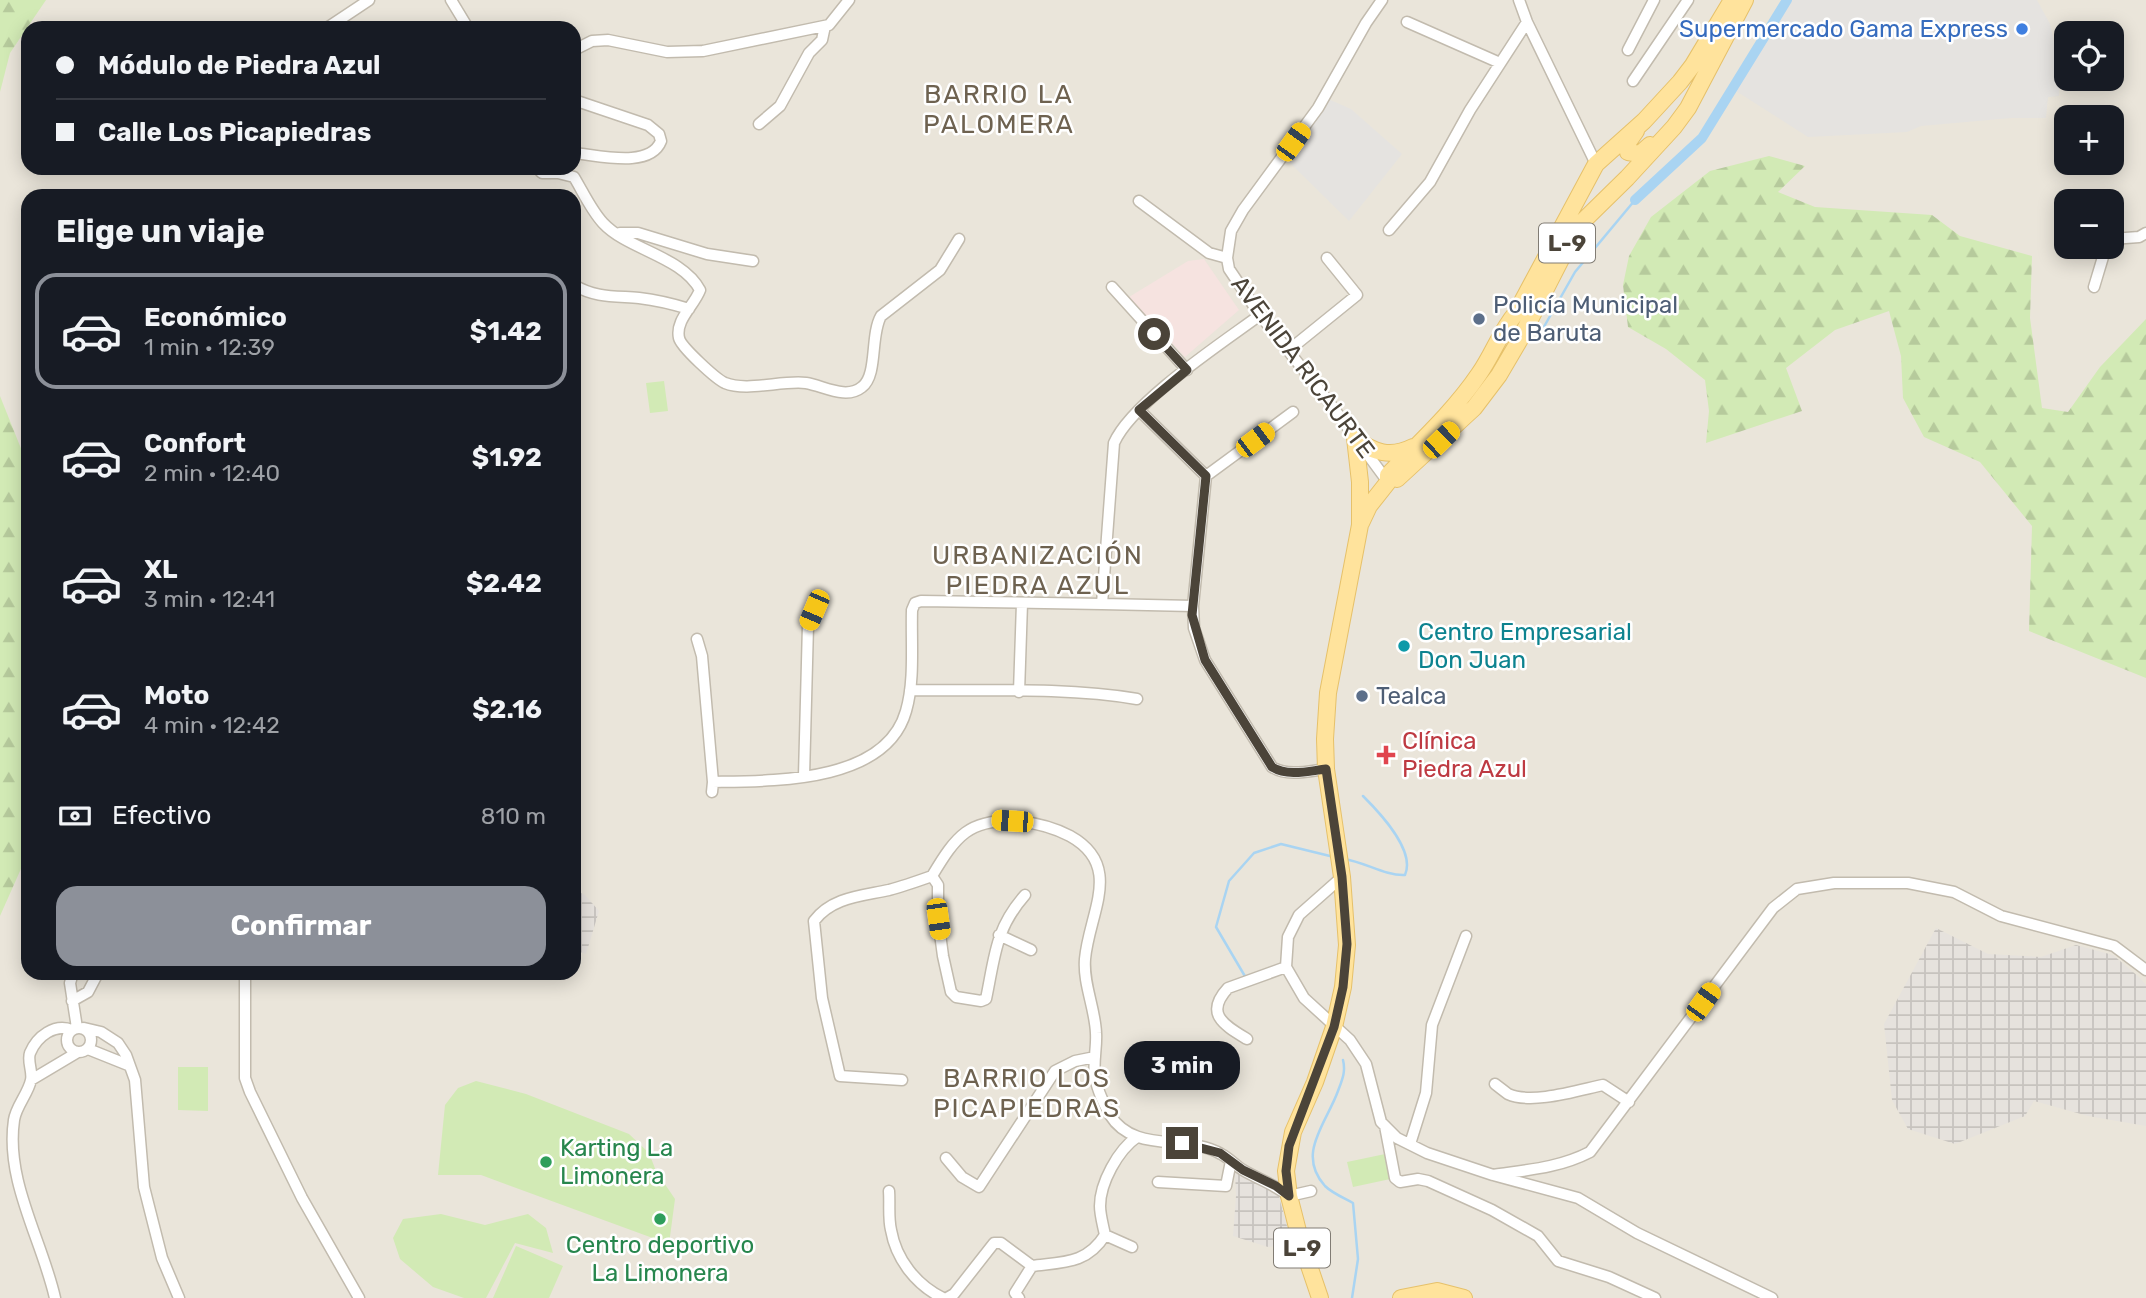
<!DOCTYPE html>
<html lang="es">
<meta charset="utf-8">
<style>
body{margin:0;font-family:Rubik,sans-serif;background:#20242c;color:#f1f3f6;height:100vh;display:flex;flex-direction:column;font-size:26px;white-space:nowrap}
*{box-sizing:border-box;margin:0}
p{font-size:23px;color:#9ea1a6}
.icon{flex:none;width:38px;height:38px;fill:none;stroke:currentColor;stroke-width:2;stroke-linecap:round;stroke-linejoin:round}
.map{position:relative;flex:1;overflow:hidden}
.details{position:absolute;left:21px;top:189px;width:560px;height:791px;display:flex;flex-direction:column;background:#171b24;border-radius:21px;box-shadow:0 4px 18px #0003}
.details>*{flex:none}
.top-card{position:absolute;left:21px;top:21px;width:560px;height:154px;border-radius:21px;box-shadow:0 4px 18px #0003;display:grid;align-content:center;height:154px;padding:0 35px;background:#171b24}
.buttons{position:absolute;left:2054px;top:21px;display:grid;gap:14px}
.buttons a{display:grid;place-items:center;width:70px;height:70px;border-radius:14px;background:#171b24;box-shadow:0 4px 18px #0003;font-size:35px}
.end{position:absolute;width:32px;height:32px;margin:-16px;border:9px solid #4b4439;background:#fff;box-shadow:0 0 0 4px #fff}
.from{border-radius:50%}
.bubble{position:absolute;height:49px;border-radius:21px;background:#171b24;box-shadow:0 4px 18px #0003;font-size:23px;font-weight:700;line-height:49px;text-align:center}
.car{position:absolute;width:21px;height:42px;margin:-21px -10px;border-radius:9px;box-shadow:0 0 5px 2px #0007;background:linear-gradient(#f5c518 24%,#345 0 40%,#f5c518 0 76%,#345 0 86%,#f5c518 0)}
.top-card b{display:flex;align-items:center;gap:24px;height:66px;font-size:26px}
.top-card b+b{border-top:2px solid #363941}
.top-card i{width:18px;height:18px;background:#f1f3f6}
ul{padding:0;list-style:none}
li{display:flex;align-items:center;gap:21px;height:116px;margin:0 14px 10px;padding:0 21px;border:4px solid transparent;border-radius:21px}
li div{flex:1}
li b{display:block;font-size:26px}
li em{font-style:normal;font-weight:700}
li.selected{border-color:#8c9099}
li>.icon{width:63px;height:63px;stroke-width:1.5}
h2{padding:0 35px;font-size:32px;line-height:84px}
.pay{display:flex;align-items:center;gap:18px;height:77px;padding:0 35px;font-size:26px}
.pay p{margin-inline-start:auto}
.button{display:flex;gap:14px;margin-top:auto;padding:14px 35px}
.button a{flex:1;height:80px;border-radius:21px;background:#8c9099;color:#fff;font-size:28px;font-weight:700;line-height:80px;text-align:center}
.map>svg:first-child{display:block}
</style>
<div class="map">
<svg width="2146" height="1298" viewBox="0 0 2146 1298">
<defs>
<pattern id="industrial-grid" width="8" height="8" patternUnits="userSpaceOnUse" patternTransform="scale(1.75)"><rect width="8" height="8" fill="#e6e2dd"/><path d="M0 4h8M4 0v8" fill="none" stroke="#c7c3be"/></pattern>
<pattern id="forest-firs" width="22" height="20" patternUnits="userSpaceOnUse" patternTransform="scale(1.75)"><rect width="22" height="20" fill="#d2eab5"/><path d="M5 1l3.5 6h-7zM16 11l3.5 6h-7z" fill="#b6ca9c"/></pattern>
</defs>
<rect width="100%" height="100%" fill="#f6f3ec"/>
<!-- residential -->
<path fill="#eae5da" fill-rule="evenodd" d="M0 0H2146V1298H0ZM28 28H574V168H28ZM2067 33H2112V79H2067ZM2067 117H2112V163H2067ZM28 196H574V973H28ZM2067 201H2112V247H2067Z"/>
<!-- industrial -->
<path fill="url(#industrial-grid)" d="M574 889 585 895 599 911 586 954 574 950Z
M1936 928 1988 954 2041 957 2076 945 2113 955 2139 977 2146 985V1126L2088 1116 2034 1101 2025 1116 1955 1144 1908 1129 1892 1100 1884 1024Z
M1235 1170 1244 1177 1276 1186 1290 1237H1277L1275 1246 1268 1247 1233 1236 1236 1196Z"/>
<!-- medical -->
<path fill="#f6e3e0" d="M1204 259 1239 310 1185 357 1129 297 1188 261Z"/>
<!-- forest -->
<path fill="url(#forest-firs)" d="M0 0H46L10 53 0 92Z
M1769 156 1805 166 1778 192 1815 207 1932 215 1960 236 2032 256 2030 318 2042 408 2068 412 2100 367 2146 319V678L2029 631 2032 526 1980 462 1924 437 1903 398 1901 356 1889 311 1835 330 1786 368 1802 411 1706 443 1709 411 1705 380 1666 349 1628 327 1623 285 1629 256 1651 217 1710 171Z
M0 396 28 466V853L0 916Z"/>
<!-- garden -->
<path fill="#d2eab5" d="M664 381 668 411 650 413 646 383Z
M178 1067H208V1111L178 1110Z
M476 1081 526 1094 629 1134 649 1153 656 1171 675 1199 669 1244 481 1175H438L445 1105 458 1088Z
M1390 1153 1395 1178 1353 1187 1347 1162Z
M441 1214 485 1225 528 1214 546 1228 553 1253 515 1243 486 1298H464L433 1287 400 1259 393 1238 403 1219Z
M516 1246 563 1266 549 1298H493Z"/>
<!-- parking -->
<path fill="#e5e3e0" d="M1788 0H2037L2050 24 2060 69 2059 96 2048 97 2046 118H2011L1921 126 1907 132 1808 137 1736 91Z
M1328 99 1351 109 1402 154 1349 221 1286 159Z"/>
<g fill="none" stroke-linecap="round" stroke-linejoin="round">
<!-- stream -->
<path stroke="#a9d4f2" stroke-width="2.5" d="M1541 332 1575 272 1635 200
M1344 859C1365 862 1385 876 1405 875 1416 850 1379 812 1363 796
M1246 978 1216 927 1229 881 1254 853 1281 844 1334 857
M1343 1060C1346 1072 1342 1080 1338 1091 1326 1124 1296 1154 1325 1186 1332 1193 1344 1198 1353 1203L1358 1259 1352 1298"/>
<!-- canal -->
<path stroke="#a9d4f2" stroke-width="10" d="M1635 200 1702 138 1787 0"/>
<!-- minor casing -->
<g stroke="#c2bbae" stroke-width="13">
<path id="minor" d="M451 0 468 28
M1382 0 1366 23 1318 108 1243 210 1231 231 1227 258 1229 269 1260 315 1329 402 1388 482
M1519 0 1527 22 1596 164
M1407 22 1500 63
M327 28 369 0
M574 50 592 41 608 40 667 52 703 51 829 25 849 0
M1628 50 1654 0
M1633 81 1688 0
M574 100 648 125 659 134 661 141C650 169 598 155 574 153
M759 124 780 106 809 53 822 40 825 26
M537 168 542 173H558L574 177C583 192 591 210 603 223 628 250 682 256 700 290 694 306 675 320 679 338 681 347 716 379 725 383 747 392 782 380 806 383 824 386 846 400 862 387 878 375 870 335 881 316L940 270 959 239
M1139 201 1209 253 1227 258
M1389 230 1430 182 1470 110 1527 22
M620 233H638L707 254 753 261
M2112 239 2139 237 2146 233
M574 285C595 298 616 296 639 298 656 300 673 304 689 309
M1112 287 1187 370
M2094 287 2106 247
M1289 350 1357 295 1327 258
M1139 410 1206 476
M1293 412 1206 476 1193 606 1194 628 1205 660 1272 767C1288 777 1309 771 1326 769
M1193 606 1102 604 1114 443C1132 402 1222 343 1260 315
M697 639 702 656 713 782
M910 690C982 691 1066 687 1137 699
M1019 692 1022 603
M804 776 808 625 814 610
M712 792 713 782C773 781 886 783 906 711 915 680 911 643 912 610L915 603 921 601 1102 604
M1342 877 1299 915 1288 937 1286 967 1304 998 1350 1040 1366 1064 1381 1122 1397 1138 1427 1153 1493 1175 1578 1198 1637 1233 1772 1298
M1025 895C995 929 995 956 986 999L981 1001 956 997 951 992 943 956 938 919V885L932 876C956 836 969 818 1019 821 1035 823 1055 828 1070 836 1124 866 1089 913 1085 959 1083 984 1095 1008 1096 1033 1097 1047 1093 1061 1095 1075 1096 1087 1104 1104 1110 1115 1134 1154 1186 1134 1221 1154 1229 1158 1235 1165 1243 1170 1258 1179 1274 1184 1289 1196L1311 1191
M999 935 1031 950
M73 973 70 983 77 1028
M245 973V1078L250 1092 302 1198 359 1298
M72 1001 88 992 98 973
M67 1040a12 12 0 1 1 24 0a12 12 0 1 1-24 0Z
M84 1028 101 1032 118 1043 126 1055 135 1080 144 1187 162 1258 179 1298
M1247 1039C1224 1025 1204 1014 1228 988L1286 967
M88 1049 128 1065
M31 1080 78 1052
M902 1080 840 1076 822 998 814 921C832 897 862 896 889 890 904 886 918 881 932 876
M1495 1084C1499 1087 1504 1091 1508 1094 1532 1105 1579 1090 1603 1085L1629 1102
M1385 1126 1395 1178 1400 1182 1418 1179 1428 1181 1492 1210 1538 1236 1558 1261 1609 1277 1655 1298
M1410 1144 1426 1093 1432 1025 1466 936
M946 1158 962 1177 979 1187 1055 1071 1075 1061 1095 1057
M1493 1175C1527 1170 1559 1168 1590 1152L1773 908 1797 889 1834 883H1908L1954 892 2001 916 2114 946 2146 970
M1158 1182 1226 1186 1231 1161
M889 1191C890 1203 888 1218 891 1230 896 1259 916 1285 943 1298
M1105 1235 1132 1247
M55 1298C42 1240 5 1181 14 1120 16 1106 28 1094 31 1080 33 1072 27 1061 30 1053 37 1036 55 1023 72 1030
M947 1298 954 1294 994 1243H1001L1032 1266
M1019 1298 1015 1293 1032 1266C1063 1262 1087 1264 1105 1235 1103 1225 1100 1215 1100 1206 1100 1183 1118 1150 1137 1137"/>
</g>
<!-- primary casing -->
<g stroke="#e6c16a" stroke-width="18">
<path id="primary" d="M1636 131 1627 144 1628 152 1640 154 1650 145
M1355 438C1373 453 1391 458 1413 447
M1397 479 1474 408 1499 375 1519 341 1578 226 1627 178 1674 127 1688 108 1745 0
M1361 523 1369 506 1388 482V475C1419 443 1454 411 1479 374 1493 354 1500 332 1516 313L1596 164 1644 121 1680 82 1693 65 1732 0
M1320 1298 1300 1239 1289 1196 1286 1171 1293 1132 1315 1082 1334 1027 1343 987 1347 945 1342 877 1326 769 1325 739 1328 693 1360 525V482L1355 438
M1401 1298 1437 1291 1464 1298"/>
</g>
<!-- minor -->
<use href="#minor" stroke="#fff" stroke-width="10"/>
<!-- primary -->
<use href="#primary" stroke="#ffe39c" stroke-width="16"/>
</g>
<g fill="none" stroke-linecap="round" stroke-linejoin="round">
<!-- route -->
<path stroke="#4b4439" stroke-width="9" d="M1154 334 1187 370 1139 410 1206 476 1192 615 1205 660 1272 767C1288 777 1309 771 1326 769L1342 877 1347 944 1343 987 1334 1027 1289 1146 1286 1171 1289 1196 1276 1186 1243 1170 1220 1153 1182 1143"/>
</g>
<!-- markers -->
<circle fill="#3f7fe0" stroke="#fff" stroke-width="2.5" cx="2022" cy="29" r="7"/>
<g fill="#5c6f8a" stroke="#fff" stroke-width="2.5">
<circle cx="1479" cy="319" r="7"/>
<circle cx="1362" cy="696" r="7"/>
</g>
<circle fill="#0f9aa8" stroke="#fff" stroke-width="2.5" cx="1404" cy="646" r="7"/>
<path fill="#e0444e" stroke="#fff" stroke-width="2.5" d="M1382.5 744.5h7v7h7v7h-7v7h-7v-7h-7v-7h7z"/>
<g fill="#2e9e5b" stroke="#fff" stroke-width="2.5">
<circle cx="546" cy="1162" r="7"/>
<circle cx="660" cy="1219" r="7"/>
</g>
<g text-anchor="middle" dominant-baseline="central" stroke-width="5" stroke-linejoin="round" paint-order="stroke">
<!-- shield labels -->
<g fill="#fff" stroke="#817c74" stroke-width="2">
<rect x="1539" y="223.5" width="56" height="39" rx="5"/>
<rect x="1274" y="1228.5" width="56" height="39" rx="5"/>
</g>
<g font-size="23" font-weight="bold" fill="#4b4439">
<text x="1567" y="243">L-9</text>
<text x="1302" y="1248">L-9</text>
</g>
<!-- shop labels -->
<g font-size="24" fill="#366cbe" stroke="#fff" text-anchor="end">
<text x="2008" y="29">Supermercado Gama Express</text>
</g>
<!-- service labels -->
<g font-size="24" fill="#4e5e75" stroke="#fff" text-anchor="start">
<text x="1493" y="305">Policía Municipal<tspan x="1493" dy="28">de Baruta</tspan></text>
<text x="1376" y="696">Tealca</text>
</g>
<!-- street labels -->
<g font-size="24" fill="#4b4439" stroke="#fff">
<text transform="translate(1303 367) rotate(53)">AVENIDA RICAURTE</text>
</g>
<!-- culture labels -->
<g font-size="24" fill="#0d838f" stroke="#fff" text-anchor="start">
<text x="1418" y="632">Centro Empresarial<tspan x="1418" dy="28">Don Juan</tspan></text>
</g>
<!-- health labels -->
<g font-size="24" fill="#be3a42" stroke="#fff" text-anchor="start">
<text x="1402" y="741">Clínica<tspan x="1402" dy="28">Piedra Azul</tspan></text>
</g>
<!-- leisure labels -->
<g font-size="24" fill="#27864d" stroke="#fff" text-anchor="start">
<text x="560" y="1148">Karting La<tspan x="560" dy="28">Limonera</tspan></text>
<text x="660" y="1245" text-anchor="middle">Centro deportivo<tspan x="660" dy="28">La Limonera</tspan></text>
</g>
<!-- neighbourhood labels -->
<g font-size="26" letter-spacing="2" fill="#6e6250" stroke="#fff">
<text x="999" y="94">BARRIO LA<tspan x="999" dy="30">PALOMERA</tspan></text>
<text x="1038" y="555">URBANIZACIÓN<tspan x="1038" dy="30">PIEDRA AZUL</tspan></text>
<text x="1027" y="1078">BARRIO LOS<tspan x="1027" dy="30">PICAPIEDRAS</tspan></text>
</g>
</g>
</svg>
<div class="buttons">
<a><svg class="icon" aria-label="locate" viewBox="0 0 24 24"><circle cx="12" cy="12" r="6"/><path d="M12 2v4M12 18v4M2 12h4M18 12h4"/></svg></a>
<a>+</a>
<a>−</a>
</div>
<i class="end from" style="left:1154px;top:334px"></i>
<i class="end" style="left:1182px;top:1143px"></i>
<div class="bubble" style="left:1124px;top:1041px;width:116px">3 min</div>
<i class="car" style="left:1293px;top:142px;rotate:36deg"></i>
<i class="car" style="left:1255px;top:440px;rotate:53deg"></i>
<i class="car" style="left:1441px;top:440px;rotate:46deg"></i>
<i class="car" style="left:814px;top:610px;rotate:203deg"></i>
<i class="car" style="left:1012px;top:821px;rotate:274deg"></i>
<i class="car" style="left:938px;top:919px;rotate:172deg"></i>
<i class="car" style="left:1703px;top:1002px;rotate:36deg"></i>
<div class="top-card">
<b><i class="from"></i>Módulo de Piedra Azul</b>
<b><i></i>Calle Los Picapiedras</b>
</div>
<section class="details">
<h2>Elige un viaje</h2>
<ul>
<li class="selected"><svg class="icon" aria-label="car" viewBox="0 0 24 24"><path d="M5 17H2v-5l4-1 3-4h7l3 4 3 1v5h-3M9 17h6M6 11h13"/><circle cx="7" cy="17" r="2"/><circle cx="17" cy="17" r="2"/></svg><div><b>Económico</b><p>1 min · 12:39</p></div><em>$1.42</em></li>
<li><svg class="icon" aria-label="car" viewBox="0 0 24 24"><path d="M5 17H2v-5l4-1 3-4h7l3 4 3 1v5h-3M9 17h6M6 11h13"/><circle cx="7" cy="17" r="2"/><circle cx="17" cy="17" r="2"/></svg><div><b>Confort</b><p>2 min · 12:40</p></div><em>$1.92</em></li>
<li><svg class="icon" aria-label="car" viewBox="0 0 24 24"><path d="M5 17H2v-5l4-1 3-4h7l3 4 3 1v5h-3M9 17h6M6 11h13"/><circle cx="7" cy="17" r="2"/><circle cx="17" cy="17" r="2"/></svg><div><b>XL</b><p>3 min · 12:41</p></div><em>$2.42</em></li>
<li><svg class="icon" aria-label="car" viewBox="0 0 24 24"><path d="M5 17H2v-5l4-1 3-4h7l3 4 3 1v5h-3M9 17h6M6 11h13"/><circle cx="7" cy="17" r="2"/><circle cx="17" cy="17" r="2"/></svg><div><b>Moto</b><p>4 min · 12:42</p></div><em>$2.16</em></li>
</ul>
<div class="pay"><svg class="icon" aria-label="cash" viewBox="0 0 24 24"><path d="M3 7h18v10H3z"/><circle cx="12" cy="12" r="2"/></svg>Efectivo<p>810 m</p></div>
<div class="button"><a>Confirmar</a></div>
</section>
</div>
